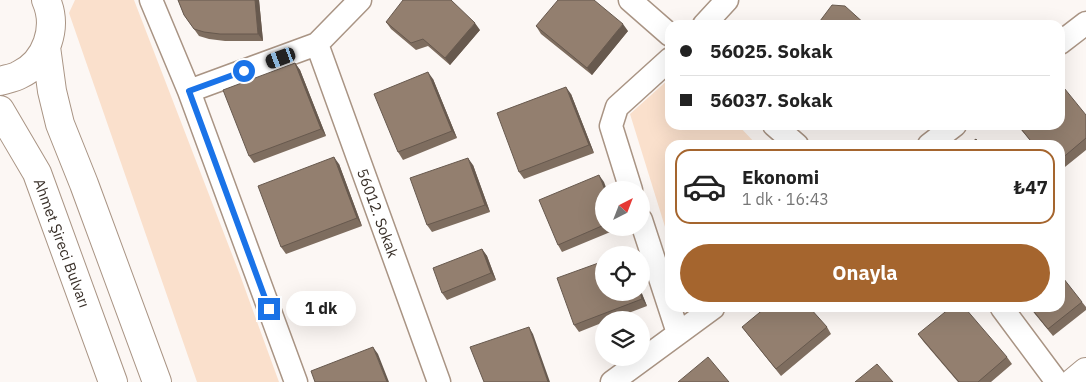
<!DOCTYPE html>
<html lang="tr">
<meta charset="utf-8">
<style>
body{margin:0;font-family:"IBM Plex Sans",sans-serif;background:#f6f6f6;color:#222;height:100vh;display:flex;flex-direction:column;font-size:19px;white-space:nowrap}
*{box-sizing:border-box;margin:0}
p{font-size:16px;color:#767676}
.icon{flex:none;width:28px;height:28px;fill:none;stroke:currentColor;stroke-width:2;stroke-linecap:round;stroke-linejoin:round}
.map{position:relative;flex:1;overflow:hidden}
.drawer{position:absolute;left:665px;top:140px;width:400px;height:172px;display:flex;flex-direction:column;background:#fff;border-radius:15px;box-shadow:0 5px 20px #0002}
.drawer>*{flex:none}
.top-card{position:absolute;left:665px;top:20px;width:400px;height:110px;border-radius:15px;box-shadow:0 5px 20px #0002;display:grid;align-content:center;height:110px;padding:0 15px;background:#fff}
.needle{width:32px;rotate:42deg}
.controls{position:absolute;left:595px;top:181px;display:grid;gap:10px}
.controls a{display:grid;place-items:center;width:55px;height:55px;border-radius:50%;background:#fff;box-shadow:0 5px 20px #0002;font-size:25px}
.end{position:absolute;width:22px;height:22px;margin:-11px;border:6px solid #1a73e8;background:#fff;box-shadow:0 0 0 2px #fff}
.from{border-radius:50%}
.bubble{position:absolute;height:35px;border-radius:18px;background:#fff;box-shadow:0 5px 20px #0002;font-size:16px;font-weight:700;line-height:35px;text-align:center}
.car{position:absolute;width:15px;height:30px;margin:-15px -8px;border-radius:6px;box-shadow:0 0 4px 1px #0007;background:linear-gradient(#222 24%,#8ab4d8 0 40%,#222 0 76%,#8ab4d8 0 86%,#222 0)}
.top-card b{display:flex;align-items:center;gap:18px;height:48px;font-size:19px}
.top-card b+b{border-top:1px solid #e0e0e0}
.top-card i{width:12px;height:12px;background:#222}
ul{padding:9px 0 0;list-style:none}
li{display:flex;align-items:center;gap:15px;height:75px;margin:0 10px 8px;padding:0 5px;border:2px solid transparent;border-radius:15px}
li div{flex:1}
li b{display:block;font-size:19px}
li em{font-style:normal;font-weight:700}
li.current{border-color:#a5652e}
li>.icon{width:45px;height:45px;stroke-width:1.5}
.cta{display:flex;gap:10px;margin-top:auto;padding:10px 15px}
.cta a{flex:1;height:58px;border-radius:30px;background:#a5652e;color:#fff;font-size:20px;font-weight:700;line-height:58px;text-align:center}
.map>svg:first-child{display:block}
</style>
<div class="map">
<svg width="1086" height="382" viewBox="0 0 1086 382">
<rect width="100%" height="100%" fill="#fcf7f4"/>
<!-- green -->
<path fill="#fae0cc" d="M75 0H134L240 275 279 382H197L69 13Z
M670 78V125H738L757 145H670V243L630 114Z"/>
<g fill="none" stroke-linecap="round" stroke-linejoin="round">
<!-- minor casing -->
<g stroke="#a99484" stroke-width="25">
<path id="minor" d="M151 0 189 91 296 382
M630 0 670 35
M704 25 727 0
M1060 43 1086 23
M317 44 439 382
M189 91 317 44 360 0
M774 125 797 145
M929 145 955 125
M631 190 611 126 617 107 670 59
M641 220 678 333
M1002 308 1057 382
M612 382 713 308"/>
</g>
<!-- secondary casing -->
<g stroke="#a99484" stroke-width="30">
<path id="secondary" d="M46 47 52 91 60 124 84 184 157 382
M0 81C6 79 14 78 19 75 47 62 58 27 46 0
M0 110 37 173 113 382
M1074 382 1086 372"/>
</g>
<!-- minor -->
<use href="#minor" stroke="#fff" stroke-width="22"/>
<!-- secondary -->
<use href="#secondary" stroke="#fff" stroke-width="28"/>
</g>
<!-- wall -->
<path fill="#7e6d5f" d="M178 0H259L263 41H225L209 39 199 36 184 15Z
M386 22 480 30 450 65 428 46 416 50 391 29Z
M536 26 628 31 592 75 541 34Z
M295 63 300 70 326 136 254 163 249 156Z
M433 79 457 138 403 160 398 152Z
M571 94 594 153 524 179 519 172Z
M1086 115V150L1060 171V145H1034L1017 125H1060Z
M339 164 362 226 286 254 281 247Z
M473 165 490 212 432 232 427 225Z
M604 182V228H620L562 252 558 245Z
M482 249 487 256 496 280 447 300 442 293Z
M641 292 647 306 610 320H604V322L579 332 574 325Z
M1082 302 1086 307V310L1053 336 1030 308H1060Z
M742 327H827L831 334 781 376Z
M918 334 1007 357 1012 364 991 382H958L923 341Z"/>
<!-- shaded-wall -->
<path fill="#67594e" d="M255 0H259L263 41 258 34Z
M475 23 480 30 450 65 445 58Z
M623 24 628 31 592 75 587 68Z
M295 63 300 70 326 136 321 129Z
M428 72 433 79 457 138 452 131Z
M566 87 571 94 594 153 589 145Z
M334 157 339 164 362 226 357 218Z
M468 158 473 165 490 212 485 205Z
M599 175 604 182 607 190H605Z
M482 249 487 256 496 280 491 273Z
M641 291 647 306 642 299 640 292H641Z
M529 327 533 334 550 382H548Z
M373 347 378 354 389 382H387Z"/>
<!-- building -->
<path fill="#937f6f" stroke="#67594e" d="M178 0H255L258 34H220L204 32 194 29 184 15Z
M403 0H451L475 23 445 58 423 39 411 43 386 22Z
M558 0H594L623 24 587 68 536 26Z
M832 5 845 6 866 25H817Z
M295 63 321 129 249 156 223 90Z
M428 72 452 131 398 152 374 94Z
M1060 83 1086 115V138L1060 160V145H1034L1018 125H1060Z
M566 87 589 145 519 172 497 113Z
M976 139 980 145H968Z
M334 157 357 218 281 247 258 186Z
M468 158 485 205 427 225 410 178Z
M599 175 605 190H604V225L558 245 539 200Z
M482 249 491 273 442 293 433 268Z
M604 261V292H640L642 299 574 325 557 278Z
M1060 274 1082 302 1048 329 1031 308H1060Z
M765 308H810L827 327 776 369 742 327Z
M950 308H965L1007 357 978 382H959L918 334Z
M529 327 548 382H484L470 347Z
M373 347 387 382H315L311 371Z
M708 357 729 382H678Z
M877 364 893 382H855Z"/>
<g fill="none" stroke-linecap="round" stroke-linejoin="round">
<!-- route -->
<path stroke="#1a73e8" stroke-width="6" d="M244 71 189 91 269 309"/>
</g>
<g text-anchor="middle" dominant-baseline="central" stroke-width="4.5" stroke-linejoin="round" paint-order="stroke">
<!-- street labels -->
<g font-size="15" fill="#382f28" stroke="#fff">
<text transform="translate(378 213) rotate(70)">56012. Sokak</text>
<text transform="translate(62 243) rotate(70)">Ahmet Şireci Bulvarı</text>
</g>
</g>
</svg>
<div class="controls">
<a><svg class="needle" viewBox="-14 -14 28 28"><path d="M0-13l5 13h-10z" fill="#e53935"/><path d="M0 13l5-13h-10z" fill="#767676"/></svg></a>
<a><svg class="icon" aria-label="locate" viewBox="0 0 24 24"><circle cx="12" cy="12" r="6"/><path d="M12 2v4M12 18v4M2 12h4M18 12h4"/></svg></a>
<a><svg class="icon" aria-label="layers" viewBox="0 0 24 24"><path d="M12 4l9 5-9 5-9-5zM3 14l9 5 9-5"/></svg></a>
</div>
<i class="end from" style="left:244px;top:71px"></i>
<i class="end" style="left:269px;top:309px"></i>
<div class="bubble" style="left:286px;top:291px;width:70px">1 dk</div>
<i class="car" style="left:281px;top:58px;rotate:250deg"></i>
<div class="top-card">
<b><i class="from"></i>56025. Sokak</b>
<b><i></i>56037. Sokak</b>
</div>
<section class="drawer">
<ul>
<li class="current"><svg class="icon" aria-label="car" viewBox="0 0 24 24"><path d="M5 17H2v-5l4-1 3-4h7l3 4 3 1v5h-3M9 17h6M6 11h13"/><circle cx="7" cy="17" r="2"/><circle cx="17" cy="17" r="2"/></svg><div><b>Ekonomi</b><p>1 dk · 16:43</p></div><em>₺47</em></li>
</ul>
<div class="cta"><a>Onayla</a></div>
</section>
</div>
